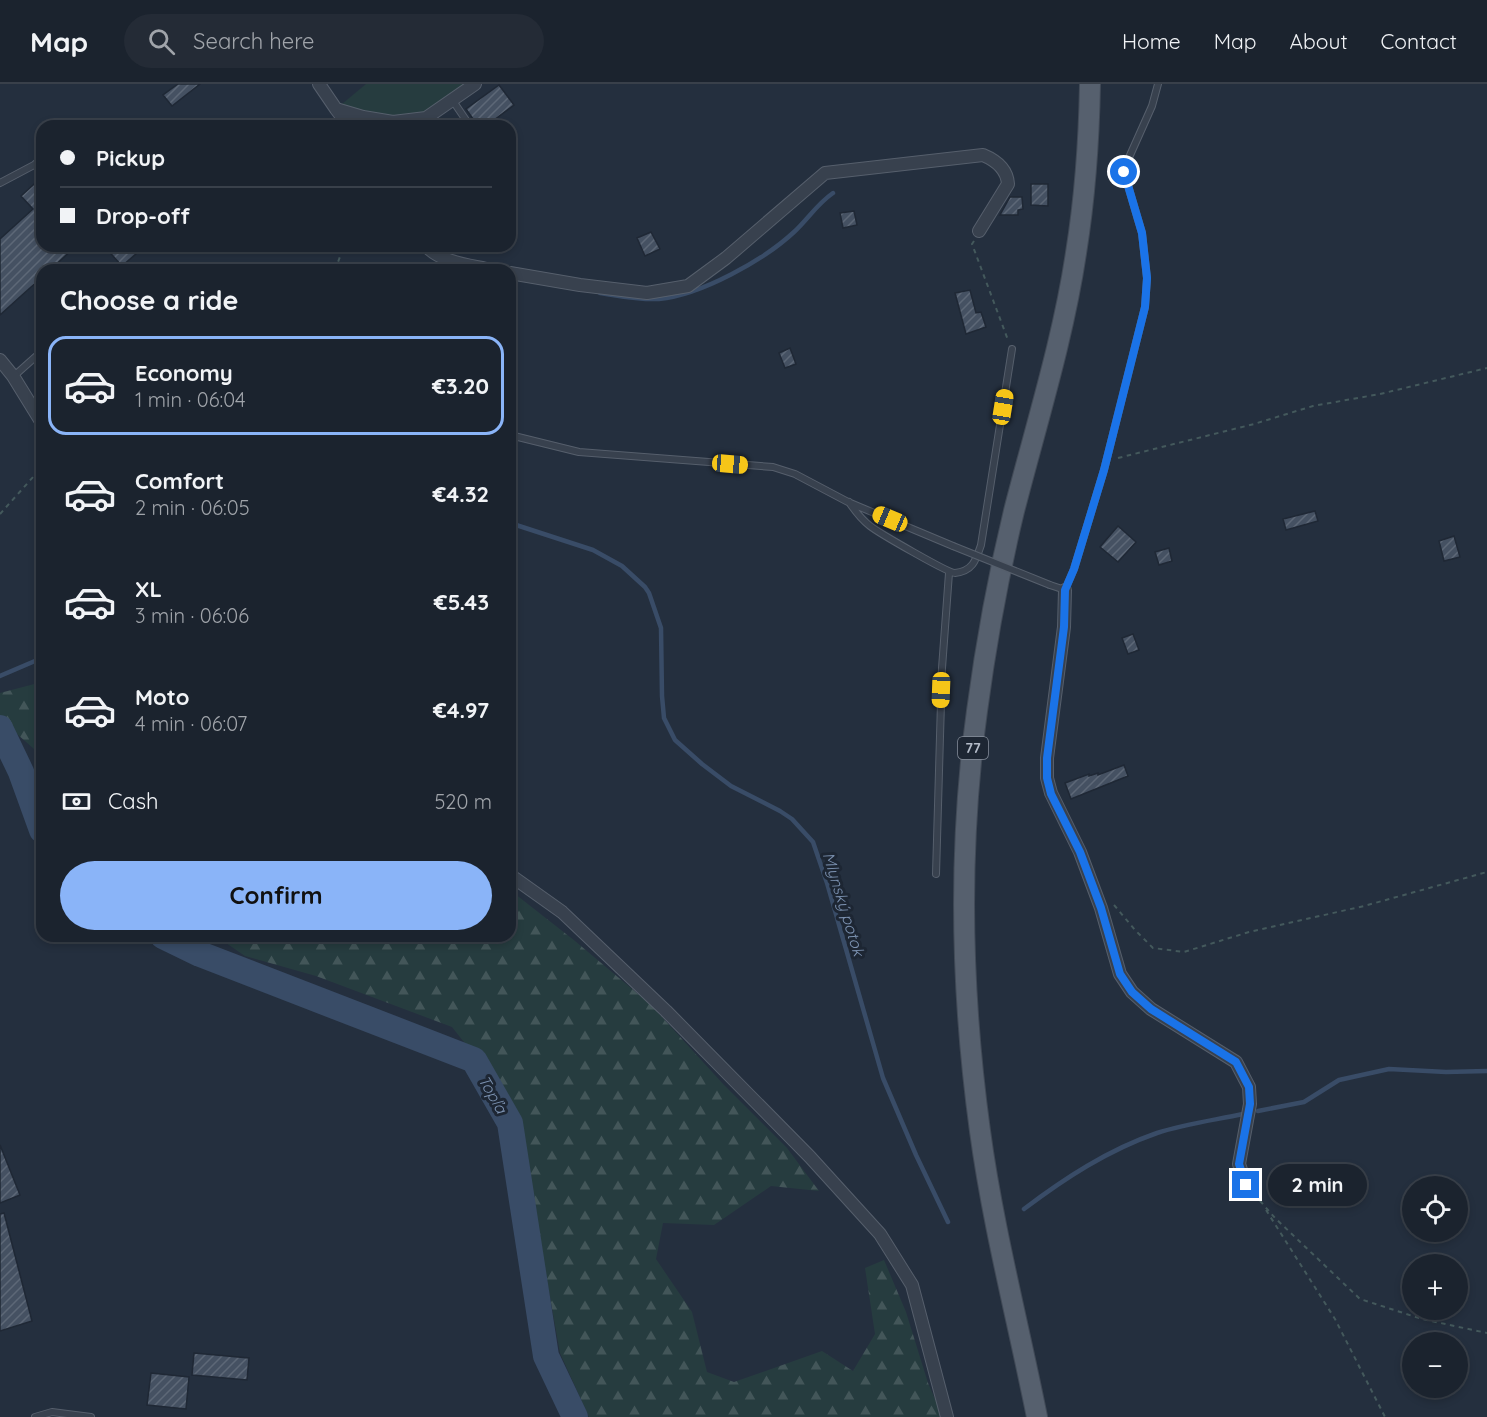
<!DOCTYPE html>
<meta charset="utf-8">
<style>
body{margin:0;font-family:Quicksand,sans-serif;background:#242b36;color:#f1f3f6;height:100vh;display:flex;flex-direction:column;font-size:22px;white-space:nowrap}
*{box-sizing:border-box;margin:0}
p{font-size:20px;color:#a0a4aa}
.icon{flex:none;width:33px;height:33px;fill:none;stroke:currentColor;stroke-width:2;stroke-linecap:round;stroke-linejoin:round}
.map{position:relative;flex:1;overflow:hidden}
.sheet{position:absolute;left:36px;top:180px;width:480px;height:678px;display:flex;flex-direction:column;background:#1b232e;border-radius:18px;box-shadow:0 3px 9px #0003,0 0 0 2px #39404a}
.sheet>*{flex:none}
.hud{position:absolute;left:36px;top:36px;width:480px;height:132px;border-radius:18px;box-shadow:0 3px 9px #0003,0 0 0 2px #39404a;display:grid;align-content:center;height:132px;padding:0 24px;background:#1b232e}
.tools{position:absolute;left:1402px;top:1092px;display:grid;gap:12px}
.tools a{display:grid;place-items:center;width:66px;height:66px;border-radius:50%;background:#1b232e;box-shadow:0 3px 9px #0003,0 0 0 2px #39404a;font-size:30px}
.end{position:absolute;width:27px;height:27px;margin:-14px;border:8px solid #1a73e8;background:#fff;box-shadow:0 0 0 3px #fff}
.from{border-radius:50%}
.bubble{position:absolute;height:42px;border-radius:21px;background:#1b232e;box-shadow:0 3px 9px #0003,0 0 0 2px #39404a;font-size:20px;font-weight:700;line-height:42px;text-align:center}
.car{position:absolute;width:18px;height:36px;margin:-18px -9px;border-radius:8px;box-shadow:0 0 4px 2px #0007;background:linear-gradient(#f5c518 24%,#345 0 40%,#f5c518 0 76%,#345 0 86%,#f5c518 0)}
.hud b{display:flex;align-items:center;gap:21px;height:57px;font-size:22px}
.hud b+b{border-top:2px solid #39404a}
.hud i{width:15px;height:15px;background:#f1f3f6}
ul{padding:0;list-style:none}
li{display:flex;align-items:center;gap:18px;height:99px;margin:0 12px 9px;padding:0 12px;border:3px solid transparent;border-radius:18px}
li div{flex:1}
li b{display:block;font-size:22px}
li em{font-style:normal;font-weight:700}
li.on{border-color:#8ab4f8}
li>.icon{width:54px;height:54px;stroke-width:1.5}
h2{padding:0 24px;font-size:27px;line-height:72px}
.pay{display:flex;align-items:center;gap:15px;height:66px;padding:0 24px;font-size:22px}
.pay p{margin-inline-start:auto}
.primary-button{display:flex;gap:12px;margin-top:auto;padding:12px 24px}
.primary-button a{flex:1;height:69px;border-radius:36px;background:#8ab4f8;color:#111;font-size:24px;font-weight:700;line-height:69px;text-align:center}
header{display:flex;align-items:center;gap:36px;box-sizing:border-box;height:84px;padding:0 30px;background:#1b232e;border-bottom:2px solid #39404a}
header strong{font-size:28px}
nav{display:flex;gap:33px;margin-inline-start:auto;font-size:21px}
.search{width:420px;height:54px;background:#242b36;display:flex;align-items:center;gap:15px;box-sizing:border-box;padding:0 21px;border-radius:33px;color:#a0a4aa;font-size:22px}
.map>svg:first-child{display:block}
</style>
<header>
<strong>Map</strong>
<div class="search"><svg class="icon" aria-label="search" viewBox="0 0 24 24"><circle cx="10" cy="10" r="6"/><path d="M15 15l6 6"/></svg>Search here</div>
<nav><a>Home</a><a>Map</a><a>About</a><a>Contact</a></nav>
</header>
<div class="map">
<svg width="1487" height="1333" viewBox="0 0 1487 1333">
<defs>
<pattern id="forest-firs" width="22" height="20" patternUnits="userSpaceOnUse" patternTransform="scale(1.5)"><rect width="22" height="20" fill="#263c3f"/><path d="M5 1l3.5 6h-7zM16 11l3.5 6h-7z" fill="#435659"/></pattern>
<pattern id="building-hatch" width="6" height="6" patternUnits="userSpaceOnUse" patternTransform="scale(1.5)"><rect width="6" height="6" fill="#455162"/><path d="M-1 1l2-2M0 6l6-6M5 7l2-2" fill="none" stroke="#5d6877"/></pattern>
</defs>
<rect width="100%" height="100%" fill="#242f3e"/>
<!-- forest -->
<path fill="url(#forest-firs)" d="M42 598V672L0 635V609Z
M510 806 575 857 650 920 724 1001 787 1064 819 1107 771 1102 714 1141 663 1139 656 1175 692 1228 707 1288 734 1298 822 1267 853 1287 875 1250 865 1184 884 1176 906 1228 928 1299 943 1333H589L560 1269 532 1112 498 1001 452 943 316 892 245 872 216 852H510Z"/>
<!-- park -->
<path fill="#263c3f" d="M366 0H474L426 34 393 38 336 25Z"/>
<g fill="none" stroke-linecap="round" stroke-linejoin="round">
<!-- stream -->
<path stroke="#394c67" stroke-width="4.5" d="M600 209C620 212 639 216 659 215 701 211 764 176 794 148 808 135 817 120 833 109
M510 439 593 466 622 482 645 503 649 509 661 544 662 612 664 634 675 656 702 680 731 702 780 727 792 735 813 758 827 799 883 994 916 1071 948 1138
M0 592 42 574
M1258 1027 1304 1018 1339 996 1389 985 1446 988 1487 987
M1024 1125C1065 1094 1108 1066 1157 1049 1185 1040 1215 1036 1243 1030"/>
<!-- river -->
<path stroke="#394c67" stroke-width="26" d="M0 644 21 688 42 746
M163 852 200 870 474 976 510 1039 546 1272 575 1333"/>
</g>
<!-- building -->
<path fill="url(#building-hatch)" stroke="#1f2835" stroke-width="1.5" d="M178 0H200L172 22 163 11Z
M499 1 514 21 486 42H478L466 25Z
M42 93V162H76L50 186H42V193L0 231V155L33 125 21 112Z
M1031 100H1048V122L1031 121Z
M1010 113H1022L1023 125 1018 126V131H1000Z
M854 127 857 141 843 144 840 129Z
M651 148 660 165 645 172 637 154Z
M104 162H145L122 182Z
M970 206 976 229 981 228 986 243 966 250 955 209Z
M790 264 796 280 785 284 779 269Z
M1315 427 1318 437 1286 446 1283 435Z
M1118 442 1136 458 1118 478 1100 463Z
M1454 452 1460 473 1444 477 1439 457Z
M1169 464 1172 477 1159 481 1155 468Z
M1133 550 1139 566 1128 570 1122 554Z
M1124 681 1128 692 1071 715 1065 699 1089 690V692L1098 689V691Z
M0 1061 20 1111 0 1119Z
M4 1129 32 1237 0 1247V1130Z
M194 1269 249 1274 247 1296 192 1291Z
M151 1289 189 1293 186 1325 147 1321Z"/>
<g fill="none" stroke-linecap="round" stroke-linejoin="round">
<!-- lane casing -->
<g stroke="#565f6c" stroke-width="8">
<path id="lane" d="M453 17 470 42
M0 99 34 81 42 74
M14 292 42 267
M510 351 579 368 773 383 795 390 848 418 953 462
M849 418C855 427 861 435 870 442 879 449 948 489 955 489 973 487 976 476 981 461L1012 265
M1050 501 1065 506 1074 485 1104 386 1145 223 1147 194 1142 149 1124 88 1127 78 1152 22 1158 0
M936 790 942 584 949 489
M35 1333 52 1328 91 1333"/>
</g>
<!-- street casing -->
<g stroke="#565f6c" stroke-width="14">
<path id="street" d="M319 0 336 25 363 33 393 38 426 34 475 0
M336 25 349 42
M426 162C442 179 470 181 491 186
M510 189 580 201 647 209 688 202 726 174 825 89 983 71C995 76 1007 85 1008 100L979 147
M0 276 13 292 42 339
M1065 506 1064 543 1047 674V694L1051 709 1080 768 1101 824 1120 890 1132 908 1151 925 1236 978 1249 1003 1250 1020 1239 1080 1246 1101
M510 791 562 828 666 927 810 1073 880 1150 912 1201 947 1333"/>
</g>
<!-- primary casing -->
<g stroke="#414a57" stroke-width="22">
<path id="primary" d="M1037 1333C1018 1238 993 1143 980 1047 961 908 958 765 977 627 986 559 998 493 1014 427 1036 341 1063 256 1076 169 1085 113 1089 57 1090 0"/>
</g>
<!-- path -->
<path stroke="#44595c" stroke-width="2" stroke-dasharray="4.5 4.5" stroke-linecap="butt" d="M974 157 972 160 1008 256
M335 186 344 162
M1118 374 1254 340 1313 322 1380 310 1487 284
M0 430 42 383
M1114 821 1135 846 1153 864 1184 868 1249 848 1364 822 1487 788
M1254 1110 1275 1134 1360 1215 1422 1235 1487 1249
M1266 1126 1335 1235 1385 1333"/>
<!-- lane -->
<use href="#lane" stroke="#38414e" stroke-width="6"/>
<!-- street -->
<use href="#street" stroke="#38414e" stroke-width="12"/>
<!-- primary -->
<use href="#primary" stroke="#56606e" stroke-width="20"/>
<!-- lane-bridge casing -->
<g stroke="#565f6c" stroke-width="8" stroke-linecap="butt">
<path id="lane-bridge" d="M953 462 1050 501"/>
</g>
<!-- lane-bridge -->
<use href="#lane-bridge" stroke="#38414e" stroke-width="6"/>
</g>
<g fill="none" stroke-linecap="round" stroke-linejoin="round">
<!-- route -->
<path stroke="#1a73e8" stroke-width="8" d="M1124 88 1142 149 1147 194 1145 223 1104 386 1074 485 1065 506 1064 543 1047 674V694L1051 710 1080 768 1101 824 1120 890 1132 908 1151 925 1236 978 1249 1003 1250 1020 1239 1080 1246 1101"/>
</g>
<g text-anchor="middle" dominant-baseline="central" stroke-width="6" stroke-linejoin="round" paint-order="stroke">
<!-- shield labels -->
<rect fill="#1d2633" stroke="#878f9c" stroke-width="1.5" x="958" y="653" width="30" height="22" rx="4.5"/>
<g font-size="14" font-weight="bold" fill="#b4bcc9">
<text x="973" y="664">77</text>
</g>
<!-- water labels -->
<g font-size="16" font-style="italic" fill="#7c92b1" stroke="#1d2633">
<text transform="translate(844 820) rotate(73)">Mlynský potok</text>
<text transform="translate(493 1010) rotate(60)">Topľa</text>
</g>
</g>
</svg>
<div class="tools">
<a><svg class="icon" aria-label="locate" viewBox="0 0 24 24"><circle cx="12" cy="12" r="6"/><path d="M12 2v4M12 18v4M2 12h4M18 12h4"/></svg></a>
<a>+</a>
<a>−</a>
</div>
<i class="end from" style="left:1124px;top:88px"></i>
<i class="end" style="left:1246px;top:1101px"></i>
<div class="bubble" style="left:1268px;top:1080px;width:99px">2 min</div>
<i class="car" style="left:1003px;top:323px;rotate:9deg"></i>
<i class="car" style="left:730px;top:380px;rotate:95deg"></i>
<i class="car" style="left:890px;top:435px;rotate:293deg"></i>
<i class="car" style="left:941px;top:606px;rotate:182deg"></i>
<div class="hud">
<b><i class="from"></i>Pickup</b>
<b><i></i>Drop-off</b>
</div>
<section class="sheet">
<h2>Choose a ride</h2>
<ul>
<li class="on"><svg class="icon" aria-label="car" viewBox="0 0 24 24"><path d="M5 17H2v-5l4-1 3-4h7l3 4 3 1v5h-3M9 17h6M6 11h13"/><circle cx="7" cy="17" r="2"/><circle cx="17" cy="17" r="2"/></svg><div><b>Economy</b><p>1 min · 06:04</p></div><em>€3.20</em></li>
<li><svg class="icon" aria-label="car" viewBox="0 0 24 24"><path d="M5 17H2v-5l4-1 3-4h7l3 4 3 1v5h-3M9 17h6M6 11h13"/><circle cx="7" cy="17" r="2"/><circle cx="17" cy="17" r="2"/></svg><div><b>Comfort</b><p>2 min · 06:05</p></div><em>€4.32</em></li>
<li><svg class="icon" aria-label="car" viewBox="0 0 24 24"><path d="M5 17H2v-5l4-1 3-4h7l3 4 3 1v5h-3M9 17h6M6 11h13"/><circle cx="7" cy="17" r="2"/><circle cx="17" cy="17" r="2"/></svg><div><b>XL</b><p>3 min · 06:06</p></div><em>€5.43</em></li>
<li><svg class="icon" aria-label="car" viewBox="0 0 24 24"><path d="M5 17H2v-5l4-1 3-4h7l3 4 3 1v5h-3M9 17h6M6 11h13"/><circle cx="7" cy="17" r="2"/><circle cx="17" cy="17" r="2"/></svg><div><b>Moto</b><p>4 min · 06:07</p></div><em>€4.97</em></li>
</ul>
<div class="pay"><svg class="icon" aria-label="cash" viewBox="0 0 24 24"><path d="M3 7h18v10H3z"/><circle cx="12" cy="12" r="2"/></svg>Cash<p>520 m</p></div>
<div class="primary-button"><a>Confirm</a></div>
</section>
</div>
